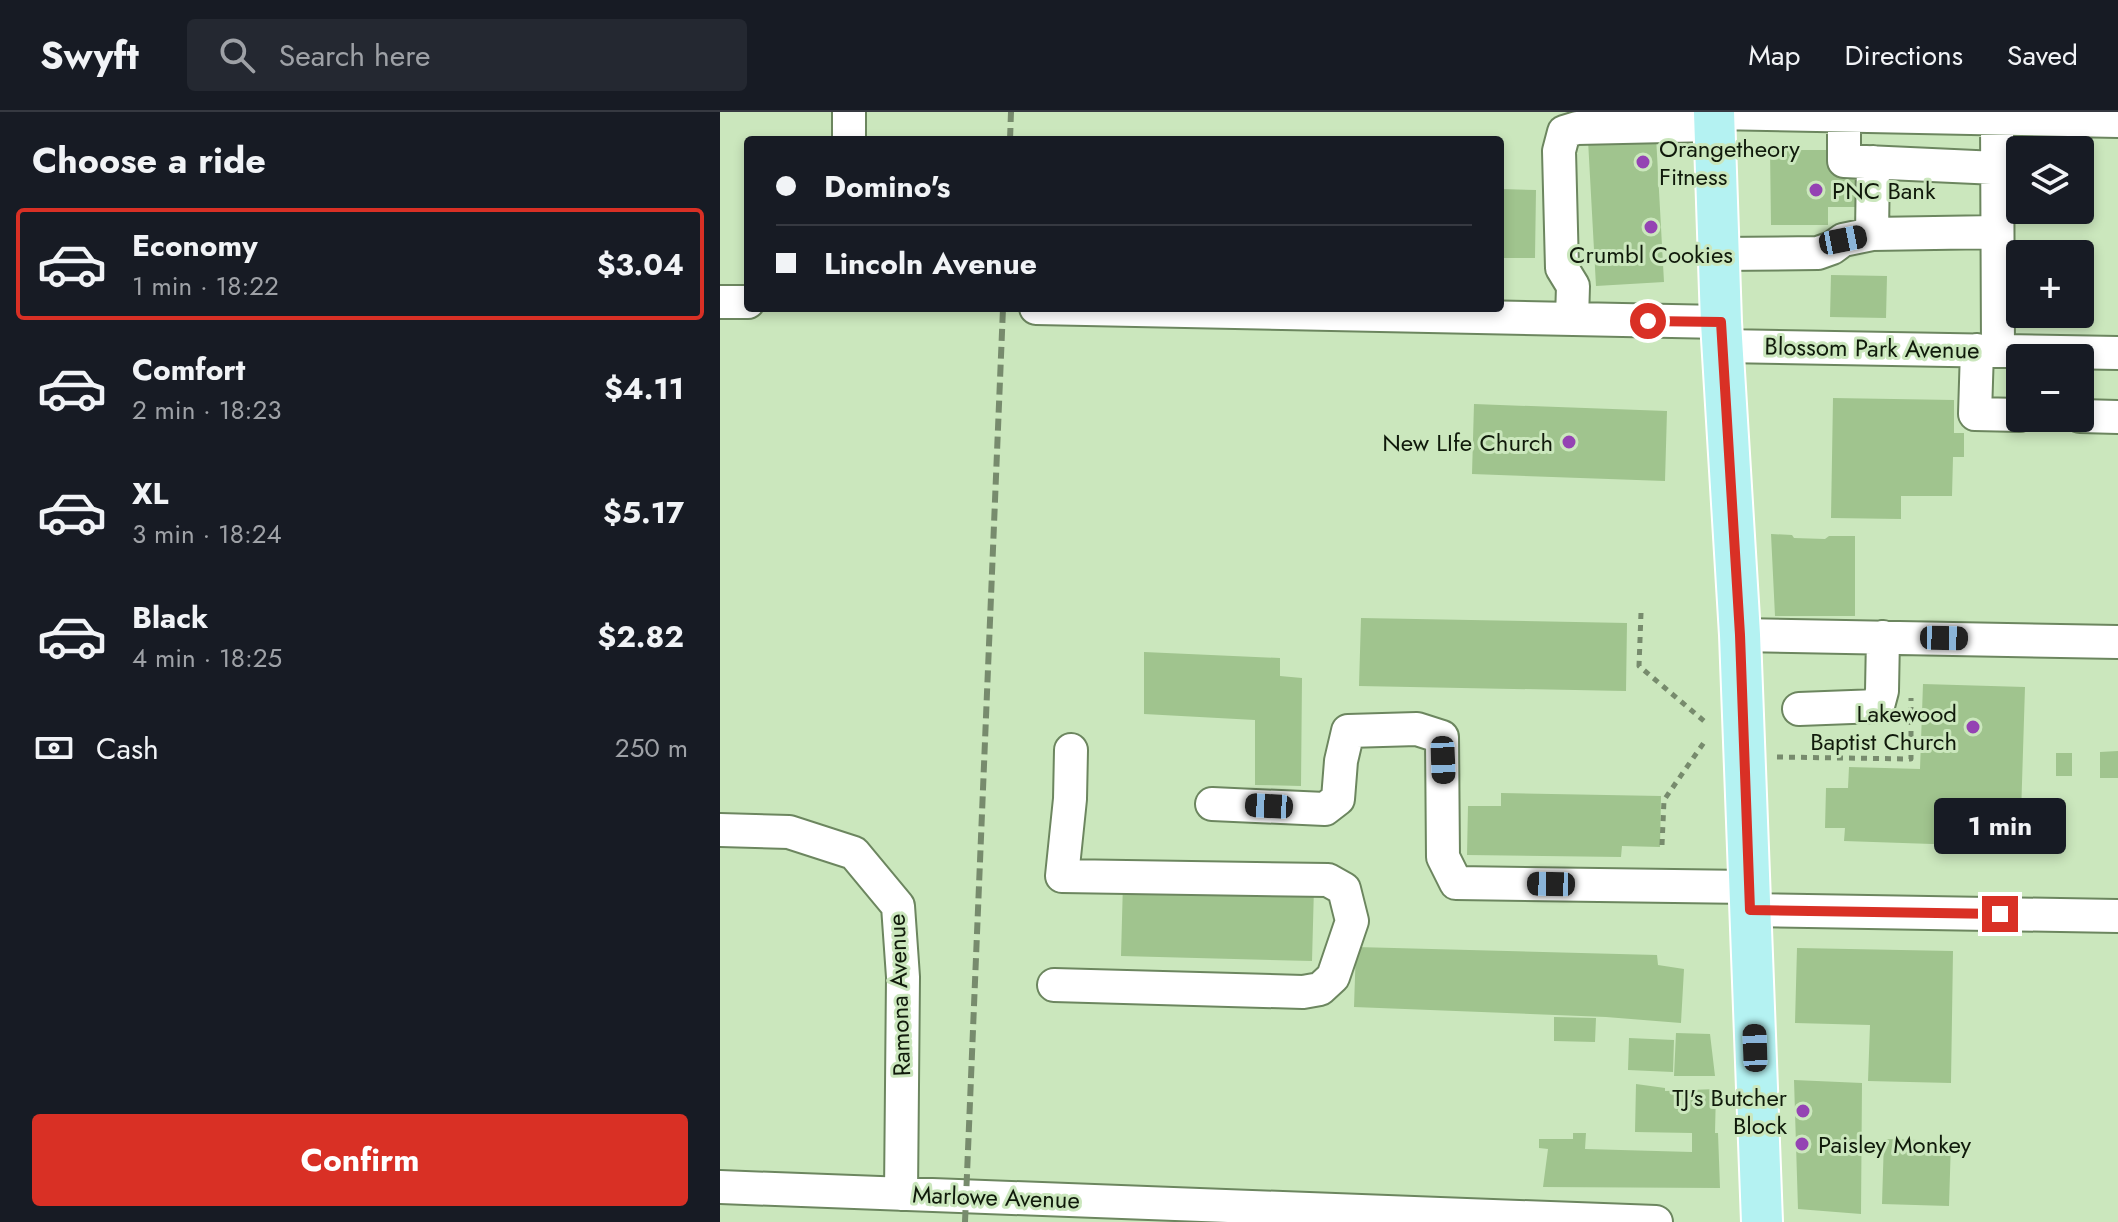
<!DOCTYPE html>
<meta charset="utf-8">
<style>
body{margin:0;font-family:Jost,sans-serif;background:#242831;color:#f1f3f6;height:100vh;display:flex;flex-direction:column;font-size:30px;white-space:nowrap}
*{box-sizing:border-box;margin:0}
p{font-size:26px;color:#9ea1a6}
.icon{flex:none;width:44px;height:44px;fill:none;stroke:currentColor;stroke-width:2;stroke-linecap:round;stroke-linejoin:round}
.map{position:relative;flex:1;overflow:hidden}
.details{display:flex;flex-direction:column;background:#171b24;width:720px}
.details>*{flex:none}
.banner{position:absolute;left:24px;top:24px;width:760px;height:176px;border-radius:8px;box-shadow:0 4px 12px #0003;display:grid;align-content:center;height:176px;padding:0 32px;background:#171b24}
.fabs{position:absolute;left:1286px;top:24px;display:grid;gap:16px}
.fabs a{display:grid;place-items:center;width:88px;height:88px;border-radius:8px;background:#171b24;box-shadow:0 4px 12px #0003;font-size:40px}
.end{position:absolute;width:36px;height:36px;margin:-18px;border:10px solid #d93025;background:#fff;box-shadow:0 0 0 4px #fff}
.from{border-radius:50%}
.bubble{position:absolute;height:56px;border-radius:8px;background:#171b24;box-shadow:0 4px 12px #0003;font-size:26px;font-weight:700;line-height:56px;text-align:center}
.car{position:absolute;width:24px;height:48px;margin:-24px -12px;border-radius:10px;box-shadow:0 0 6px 2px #0007;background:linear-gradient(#222 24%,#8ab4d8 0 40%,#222 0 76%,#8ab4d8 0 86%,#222 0)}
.banner b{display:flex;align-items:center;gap:28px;height:76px;font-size:30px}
.banner b+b{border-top:2px solid #363941}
.banner i{width:20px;height:20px;background:#f1f3f6}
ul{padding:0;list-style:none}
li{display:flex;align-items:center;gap:24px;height:112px;margin:0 16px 12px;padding:0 16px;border:4px solid transparent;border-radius:8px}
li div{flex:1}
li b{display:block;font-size:30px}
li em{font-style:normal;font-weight:700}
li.active{border-color:#d93025}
li>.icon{width:72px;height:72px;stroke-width:1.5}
h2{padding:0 32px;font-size:36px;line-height:96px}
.pay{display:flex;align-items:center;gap:20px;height:88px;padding:0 32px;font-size:30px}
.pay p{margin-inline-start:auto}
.action{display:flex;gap:16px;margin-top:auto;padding:16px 32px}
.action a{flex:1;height:92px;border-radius:8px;background:#d93025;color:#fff;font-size:32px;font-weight:700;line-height:92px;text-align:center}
header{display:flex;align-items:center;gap:48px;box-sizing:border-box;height:112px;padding:0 40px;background:#171b24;border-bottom:2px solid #363941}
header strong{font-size:38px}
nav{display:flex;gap:44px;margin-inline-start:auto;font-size:28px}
.search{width:560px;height:72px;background:#242831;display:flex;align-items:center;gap:20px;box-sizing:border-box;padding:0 28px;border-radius:8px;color:#9ea1a6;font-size:30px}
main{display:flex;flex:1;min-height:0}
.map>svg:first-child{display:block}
</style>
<header>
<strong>Swyft</strong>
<div class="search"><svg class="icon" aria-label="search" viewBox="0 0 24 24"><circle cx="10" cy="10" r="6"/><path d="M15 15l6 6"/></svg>Search here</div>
<nav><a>Map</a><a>Directions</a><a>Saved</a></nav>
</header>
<main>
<section class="details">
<h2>Choose a ride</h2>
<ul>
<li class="active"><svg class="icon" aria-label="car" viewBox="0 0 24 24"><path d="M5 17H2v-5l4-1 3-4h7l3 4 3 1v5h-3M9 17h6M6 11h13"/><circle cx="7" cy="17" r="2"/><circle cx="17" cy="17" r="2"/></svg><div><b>Economy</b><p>1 min · 18:22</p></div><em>$3.04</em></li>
<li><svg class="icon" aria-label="car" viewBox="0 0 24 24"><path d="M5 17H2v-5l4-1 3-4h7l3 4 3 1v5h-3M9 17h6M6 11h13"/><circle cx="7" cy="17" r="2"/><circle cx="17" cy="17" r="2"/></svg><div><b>Comfort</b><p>2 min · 18:23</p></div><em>$4.11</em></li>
<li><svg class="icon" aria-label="car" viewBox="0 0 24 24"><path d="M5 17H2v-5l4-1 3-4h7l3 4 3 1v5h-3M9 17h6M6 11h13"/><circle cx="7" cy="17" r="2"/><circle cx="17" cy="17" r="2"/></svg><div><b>XL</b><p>3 min · 18:24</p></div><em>$5.17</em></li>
<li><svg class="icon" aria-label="car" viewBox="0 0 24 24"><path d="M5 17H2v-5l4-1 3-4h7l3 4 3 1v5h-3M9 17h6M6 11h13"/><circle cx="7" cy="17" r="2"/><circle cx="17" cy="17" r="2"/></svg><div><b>Black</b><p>4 min · 18:25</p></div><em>$2.82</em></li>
</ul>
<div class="pay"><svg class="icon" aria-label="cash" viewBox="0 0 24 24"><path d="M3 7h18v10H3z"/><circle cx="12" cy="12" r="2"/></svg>Cash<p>250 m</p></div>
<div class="action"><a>Confirm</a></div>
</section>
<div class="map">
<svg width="1398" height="1110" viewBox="0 0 1398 1110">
<rect width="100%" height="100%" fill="#cbe7bd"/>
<!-- building -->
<path fill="#a0c48e" d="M936 24 944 170 876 174 868 28Z
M1050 38H1111V61H1141V95H1108V113H1051Z
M780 77 816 78 815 146H780Z
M1111 163 1167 164 1166 206 1110 205Z
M1113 286 1234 288V321H1244V345H1233L1232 384H1181V407L1111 406Z
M754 292 947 299 945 369 752 362Z
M1051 422 1072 423 1074 426 1105 427 1109 424H1135V504H1055Z
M641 506 907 511 906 579 639 574Z
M424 540 560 546V564L582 566 581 674 535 673V608L424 602Z
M1203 572 1305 575 1300 735 1124 729 1125 716H1105L1106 676H1128L1129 655 1200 657Z
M1398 639V666H1380V640Z
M1336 641H1352V664H1336Z
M781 681 941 684 940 735 902 734 901 745 747 743 748 694H781Z
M403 770 594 775 592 849 401 844Z
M636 835 937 843 938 853 964 857 961 911 886 905 634 895Z
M1077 836 1233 839 1231 971 1148 969 1150 913 1075 911Z
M834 905 876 906 875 930 834 929Z
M956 921 990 922 995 964H954Z
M909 926 954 928 953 960 908 958Z
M1074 968 1142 971 1141 1102 1078 1097Z
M916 972 945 976V979L996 977 995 1021H998L1000 1076 823 1075 828 1037 819 1036V1027H853V1021H866L865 1037 972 1040V1021L915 1020Z
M1164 1027 1231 1029 1229 1094 1162 1092Z"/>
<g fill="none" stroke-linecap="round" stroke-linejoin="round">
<!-- minor casing -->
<g stroke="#6c865f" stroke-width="36">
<path id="minor" d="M994 1 1398 9
M1124 3V49L1277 56
M1277 7 1278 239
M129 28V0
M1153 50 1152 122 1277 120
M999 142 1098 141 1112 136 1123 128 1152 122
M0 190H28
M316 196 1001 210
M852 207 853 174 842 156 839 39 844 20 857 16 994 13
M1003 234 1398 241
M1257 238 1255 302 1300 303
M1360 304 1398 305
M1020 523 1398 530
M1079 597 1158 594 1162 579 1163 525
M492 692 605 697 618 687 621 649 628 619 697 617 722 625 723 745 736 771 1029 775
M0 718 69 720 134 741 178 794 183 865 181 1082
M1030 798 1398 804
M334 873 583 880 600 877 613 865 632 809 624 777 608 768 342 764 350 687 351 638
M0 1075 936 1110"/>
</g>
<!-- major casing -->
<g stroke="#fff" stroke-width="44">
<path id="major" d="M994 0 1001 210 1020 523 1042 1110"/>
</g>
<!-- path -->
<path stroke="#778b6d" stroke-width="5" stroke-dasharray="6 6" stroke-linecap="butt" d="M921 501 919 554 984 609
M1057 645 1191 647V586
M942 733 944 688 985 629"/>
<!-- minor -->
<use href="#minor" stroke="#fff" stroke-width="32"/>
<!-- major -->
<use href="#major" stroke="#b4f2f2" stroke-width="40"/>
<!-- rail -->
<path stroke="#778b6d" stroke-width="6" stroke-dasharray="12 6" stroke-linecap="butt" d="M290 28 291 0
M245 1110 283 196"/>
</g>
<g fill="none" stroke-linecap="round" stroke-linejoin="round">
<!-- route -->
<path stroke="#d93025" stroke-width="10" d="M928 209 1001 210 1020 523 1030 798 1280 802"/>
</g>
<!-- markers -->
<g fill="#9443b3" stroke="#cbe7bd" stroke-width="3">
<circle cx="923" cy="50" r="8"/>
<circle cx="1096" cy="78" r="8"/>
<circle cx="931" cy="115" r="8"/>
<circle cx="849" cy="330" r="8"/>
<circle cx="1253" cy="615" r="8"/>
<circle cx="1083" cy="999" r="8"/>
<circle cx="1082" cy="1032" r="8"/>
</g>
<g text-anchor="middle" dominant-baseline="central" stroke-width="6" stroke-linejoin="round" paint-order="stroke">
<!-- poi labels -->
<g font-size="24" fill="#101a0b" stroke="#cbe7bd" text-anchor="start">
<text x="939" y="36">Orangetheory<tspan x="939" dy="28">Fitness</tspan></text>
<text x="1112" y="78">PNC Bank</text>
<text x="931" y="142" text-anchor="middle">Crumbl Cookies</text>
<text x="833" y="330" text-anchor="end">New LIfe Church</text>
<text x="1237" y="601" text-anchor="end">Lakewood<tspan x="1237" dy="28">Baptist Church</tspan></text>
<text x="1067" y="985" text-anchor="end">TJ's Butcher<tspan x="1067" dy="28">Block</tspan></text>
<text x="1098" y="1032">Paisley Monkey</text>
</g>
<!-- street labels -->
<g font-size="24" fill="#101a0b" stroke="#cbe7bd">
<text transform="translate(1152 236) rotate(1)">Blossom Park Avenue</text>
<text transform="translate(179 883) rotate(-92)">Ramona Avenue</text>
<text transform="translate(276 1085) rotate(2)">Marlowe Avenue</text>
</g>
</g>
</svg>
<div class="fabs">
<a><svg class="icon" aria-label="layers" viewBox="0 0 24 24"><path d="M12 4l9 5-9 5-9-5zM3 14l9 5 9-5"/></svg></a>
<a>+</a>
<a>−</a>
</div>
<i class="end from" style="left:928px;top:209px"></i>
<i class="end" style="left:1280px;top:802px"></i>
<div class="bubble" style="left:1214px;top:686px;width:132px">1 min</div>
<i class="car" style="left:1123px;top:128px;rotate:79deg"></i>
<i class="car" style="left:1224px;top:526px;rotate:91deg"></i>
<i class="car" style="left:723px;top:648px;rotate:178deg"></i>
<i class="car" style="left:549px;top:694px;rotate:273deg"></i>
<i class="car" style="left:831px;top:772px;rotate:271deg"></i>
<i class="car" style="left:1035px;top:936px;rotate:358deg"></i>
<div class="banner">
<b><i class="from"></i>Domino's</b>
<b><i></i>Lincoln Avenue</b>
</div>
</div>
</main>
